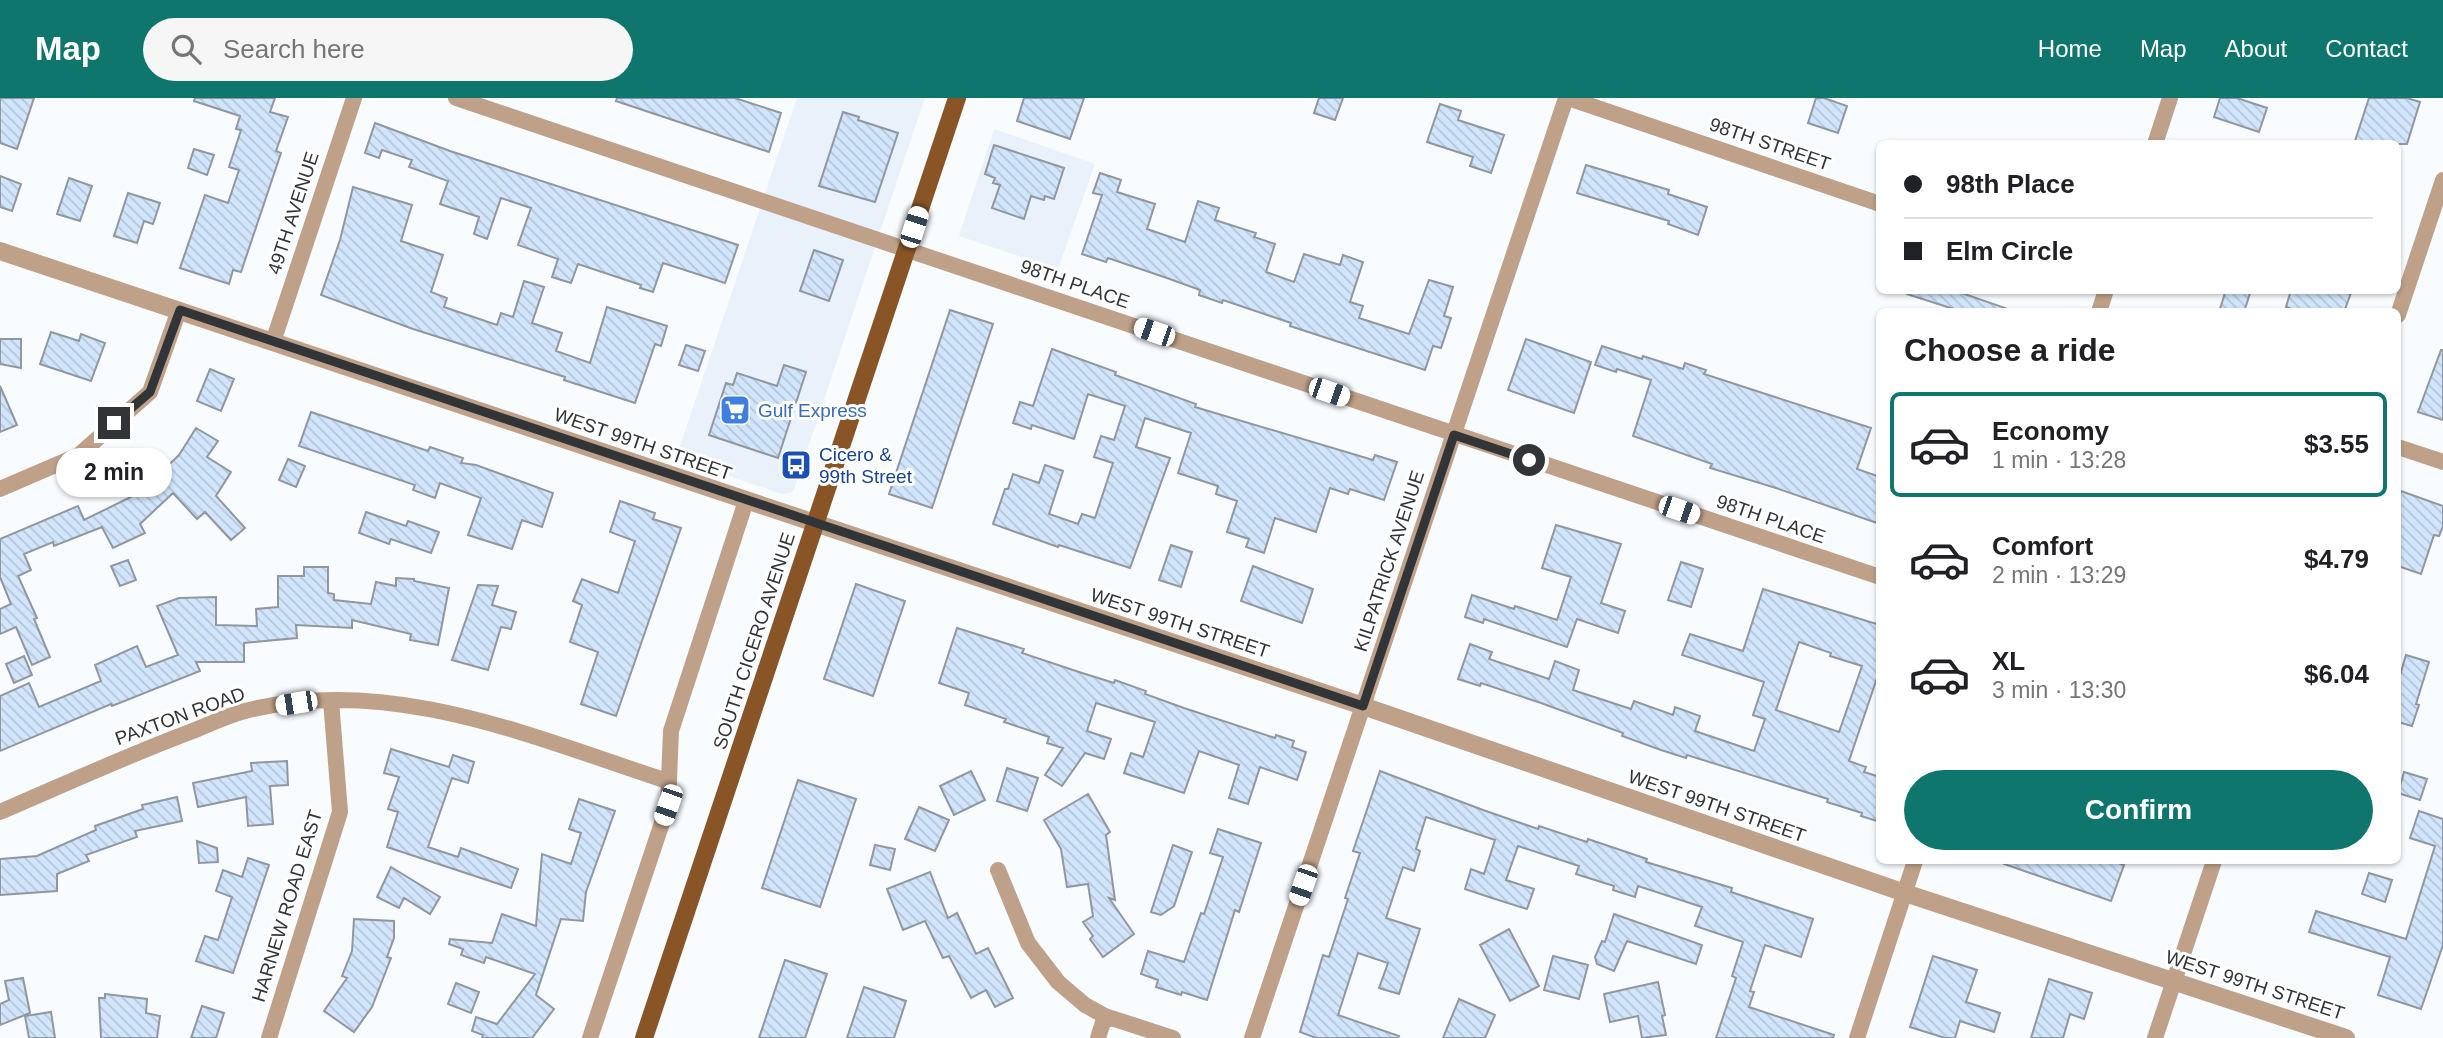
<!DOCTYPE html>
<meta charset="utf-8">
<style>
body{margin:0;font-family:Arial,sans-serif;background:#f6f6f6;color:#202124;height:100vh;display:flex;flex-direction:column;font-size:26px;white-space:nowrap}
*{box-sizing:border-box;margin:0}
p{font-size:23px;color:#757577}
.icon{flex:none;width:38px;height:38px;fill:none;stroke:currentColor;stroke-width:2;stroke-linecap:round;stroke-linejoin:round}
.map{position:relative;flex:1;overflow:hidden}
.side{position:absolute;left:1876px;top:210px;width:525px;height:556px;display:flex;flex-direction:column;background:#fff;border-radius:10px;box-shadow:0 2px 5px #0004}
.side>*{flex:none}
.hud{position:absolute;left:1876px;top:42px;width:525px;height:154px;border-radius:10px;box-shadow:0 2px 5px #0004;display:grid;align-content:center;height:154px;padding:0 28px;background:#fff}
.end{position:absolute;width:32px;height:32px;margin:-16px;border:9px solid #323538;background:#fff;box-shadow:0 0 0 4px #fff}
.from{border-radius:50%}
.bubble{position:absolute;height:49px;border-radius:24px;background:#fff;box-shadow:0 2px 5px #0004;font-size:23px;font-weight:700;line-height:49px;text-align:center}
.car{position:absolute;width:21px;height:42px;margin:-21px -10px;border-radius:9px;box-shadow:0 0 5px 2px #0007;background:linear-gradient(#fff 24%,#345 0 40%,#fff 0 76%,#345 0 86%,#fff 0)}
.hud b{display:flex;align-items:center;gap:24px;height:66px;font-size:26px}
.hud b+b{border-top:2px solid #e0e0e0}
.hud i{width:18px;height:18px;background:#202124}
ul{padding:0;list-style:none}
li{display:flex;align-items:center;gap:21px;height:105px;margin:0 14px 10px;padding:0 14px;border:4px solid transparent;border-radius:10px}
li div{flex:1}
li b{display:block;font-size:26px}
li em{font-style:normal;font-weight:700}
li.active{border-color:#0f766e}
li>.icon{width:63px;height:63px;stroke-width:1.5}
h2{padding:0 28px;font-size:32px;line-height:84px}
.button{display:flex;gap:14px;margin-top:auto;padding:14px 28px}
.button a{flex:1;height:80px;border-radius:42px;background:#0f766e;color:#fff;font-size:28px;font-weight:700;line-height:80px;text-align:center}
header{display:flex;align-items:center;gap:42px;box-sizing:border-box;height:98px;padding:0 35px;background:#0f766e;color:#fff}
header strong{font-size:33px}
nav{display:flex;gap:38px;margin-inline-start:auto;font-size:24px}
.search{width:490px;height:63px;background:#f6f6f6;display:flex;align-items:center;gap:18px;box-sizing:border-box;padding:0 24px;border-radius:38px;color:#757577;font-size:26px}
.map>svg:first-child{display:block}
</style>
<header>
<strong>Map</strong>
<div class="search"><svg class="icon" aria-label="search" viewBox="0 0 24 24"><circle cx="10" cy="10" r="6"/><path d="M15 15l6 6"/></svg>Search here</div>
<nav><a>Home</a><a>Map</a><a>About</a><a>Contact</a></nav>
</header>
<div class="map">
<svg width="2443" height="940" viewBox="0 0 2443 940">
<defs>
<pattern id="building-back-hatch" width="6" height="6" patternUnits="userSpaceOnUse" patternTransform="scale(1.75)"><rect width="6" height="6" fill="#d1e5fc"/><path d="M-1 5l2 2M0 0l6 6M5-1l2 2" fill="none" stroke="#b4c5d9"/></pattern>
</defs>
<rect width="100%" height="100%" fill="#f9fcff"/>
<!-- built -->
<path fill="#e9f1fa" d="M797 0H925L794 391 791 395 782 396 676 360Z
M994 31 1095 66 1058 171 959 138Z"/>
<!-- building -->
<path fill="url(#building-back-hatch)" stroke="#90979f" stroke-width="2" fill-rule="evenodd" d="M0 0H34L17 51 0 45Z
M195 0H275L270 14 288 19 276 53 281 55 241 174 233 172 229 186 180 170 205 97 228 105 239 72 229 69 241 32 236 31 240 18 194 3Z
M617 0H735L781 15 769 54 616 3Z
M1024 0H1084L1070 41 1017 23Z
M1319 0H1343L1335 22 1314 15Z
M1816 0H1824L1847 8 1838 35 1808 25Z
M2220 0H2237L2267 10 2259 34 2214 19Z
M2369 0H2407L2420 4 2407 46H2354Z
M1440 6 1461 13 1458 22 1504 37 1491 75 1470 68 1473 59 1427 44Z
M843 14 859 19 858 22 898 35 875 104 819 88Z
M375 25 450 53 738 147 725 185 663 165 653 194 640 190 641 187 578 166 571 185 552 179 558 161 518 147 531 110 501 100 487 141 474 136 479 119 440 106 448 83 409 69 412 62 382 52 379 60 365 55Z
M994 47 1064 70 1054 101 1045 98 1044 102 1031 98 1024 121 992 110 1000 87 993 85 995 80 985 76Z
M194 51 214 57 207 77 188 70Z
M1586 67 1669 92 1668 96 1707 109 1698 137 1668 126 1669 123 1577 95Z
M1100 75 1121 82 1117 94 1155 106 1147 131 1185 144 1198 103 1219 110 1215 122 1256 135 1254 139 1275 146 1266 174 1294 184 1304 156 1340 167 1343 157 1363 164 1350 204 1363 208 1359 220 1409 236 1429 182 1453 189 1444 218 1451 220 1441 250 1433 248 1425 272 1290 228 1291 225 1223 202 1222 205 1199 197 1200 192 1167 180 1108 160 1106 164 1082 156 1102 97 1093 95Z
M0 78 21 86 12 113 0 109Z
M69 80 92 88 80 123 57 116Z
M353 89 412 107 401 143 443 157 431 194 447 200 444 209 497 227 501 215 513 219 524 183 544 189 532 225 562 235 556 253 590 265 607 209 667 228 661 248 655 246 635 305 564 282 565 279 413 231 321 197 340 142Z
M128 95 160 105 153 126 144 123 137 145 114 138Z
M814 152 843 162 829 203 800 193Z
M1908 192H1953L2008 211 2007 214H1963L1907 196Z
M2226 192H2251L2244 214H2219Z
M2291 192H2352L2344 214H2300L2286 209Z
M950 212 993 226 932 410 889 396Z
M51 234 79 243 81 236 105 245 91 283 40 266Z
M0 241H21V270L0 266Z
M1526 241 1591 264 1574 315 1508 292Z
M686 247 705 253 698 273 679 267Z
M1602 248 1642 261 1643 258 1683 271 1685 265 1706 272 1704 276 1871 330 1857 371 1880 379V426L1776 390 1710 370 1712 366 1633 338 1651 282 1617 271 1616 274 1595 267Z
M1052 251 1116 274 1115 277 1196 306 1195 309 1373 362 1375 357 1397 364 1384 402 1350 391 1348 396 1330 390 1316 434 1275 420 1264 455 1246 449 1249 441 1227 434 1237 403 1216 396 1218 388 1178 375 1191 335 1145 320 1136 349 1170 360 1130 470 1059 447 1058 449 993 426 1005 391H1008L1013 376 1039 385 1045 367 1063 373 1049 416 1078 426 1082 416 1095 420 1113 365 1094 359 1101 338 1114 342 1125 308 1088 296 1074 341 1032 327 1031 331 1013 325 1020 304 1033 308Z
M2441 252H2443V322L2418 314Z
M784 267 806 274 778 360 709 337 726 285 733 287 737 275 777 288Z
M210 271 234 281 221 313 197 303Z
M0 288 17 327 0 334Z
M311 314 428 353 430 349 463 360 461 365 476 367 553 395 542 429 522 422 512 451 468 437 481 400 440 385 435 400 413 392 415 387 299 348Z
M196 330 218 343 207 359 231 374 216 398 245 430 231 442 205 414 197 421 173 395 140 426 145 435 113 450 102 429 54 448 53 444 24 456 31 472 18 478 37 520 34 521 50 559 32 567 16 529 0 536V511L11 506 0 479V441L78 408 84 422 139 395 179 357Z
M288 361 305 368 296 389 279 382Z
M2398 392 2443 408V428L2439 438 2434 437 2421 476 2398 468Z
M620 403 655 415 653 421 681 430 616 618 581 606 598 554 570 544 582 507 573 503 582 481 618 495 635 443 610 434Z
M366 414 406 428 408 423 439 434 431 455 391 441 389 446 359 435Z
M1556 427 1621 446 1601 505 1625 513 1618 535 1577 521 1567 549 1484 521 1483 525 1465 519 1472 497 1514 511 1515 508 1557 522 1571 479 1542 470Z
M1171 447 1192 454 1181 489 1159 482Z
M128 462 136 482 120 488 111 468Z
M1681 464 1703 471 1691 509 1668 502Z
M1253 468 1313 491 1302 525 1241 503Z
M304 469H328V495L334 496V502L371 506 376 484 396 488V480L414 481V483L449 490 438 547 410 542 411 536 352 522V530L296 527 297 540 244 545V564H196L200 573 112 608 111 606 0 653V598L29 585 39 609 101 583 95 567 137 548 146 569 178 557 157 508 179 500 216 499V527L257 528 256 511 278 509V478H304Z
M856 486 905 503 873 598 824 581Z
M478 487 498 488 492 507 516 514 511 531 501 529 488 572 452 562Z
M1763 491 1880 527V581L1877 580 1849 663 1866 669 1864 674 1880 679V724L1861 718 1862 715 1827 704 1828 701 1687 657 1686 660 1661 652 1622 638 1623 635 1541 605 1481 585 1480 588 1458 581 1470 546 1492 554 1489 561 1549 581 1555 563 1579 572 1573 592 1631 611 1634 603 1673 617 1675 609 1700 618 1695 633 1754 653 1765 621 1753 617 1764 584 1682 557 1690 536 1743 553ZM1799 544 1831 555 1830 558 1862 568 1839 634 1776 612Z
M957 530 1024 551 1022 555 1079 574 1114 585 1115 582 1146 593 1145 596 1184 610 1275 640 1276 637 1294 643 1292 649 1306 654 1297 682 1260 669 1248 706 1229 700 1239 667 1199 653 1184 695 1124 675 1131 655 1143 659 1155 624 1096 605 1087 633 1111 641 1104 661 1085 655 1062 688 1045 677 1063 650 1047 645 1049 639 1004 624 1006 621 965 607 969 595 939 585Z
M2406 557 2429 564 2416 606 2419 607 2412 628 2398 624V584Z
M24 558 32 577 14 585 6 566Z
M391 651 449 669 453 657 474 664 468 685 452 680 428 749 458 759 461 750 518 771 511 790 387 749 398 714 388 711 399 679 384 675Z
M287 663 288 687 270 688 273 726 248 728 246 699 198 709 193 685 252 673 251 665Z
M1007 670 1038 680 1027 713 997 703Z
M971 673 985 702 954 717 940 688Z
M1380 673 1483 712 1538 731 1539 728 1587 744 1588 741 1647 761 1646 764 1732 790 1731 794 1813 821 1801 859 1765 847 1750 893 1754 894 1749 909 1834 937 1833 940H1716L1736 880 1732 878 1743 844 1695 828 1702 809 1638 788 1635 799 1613 792 1614 788 1576 776 1579 768 1518 748 1506 782 1534 791 1527 811 1492 800 1465 791 1471 771 1484 776 1495 742 1426 719 1416 751 1420 753 1414 773 1403 769 1386 820 1420 831 1399 896 1379 890 1388 865 1358 855 1338 917 1399 938 1398 940H1316L1300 934 1323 857 1329 859 1348 801 1345 800 1360 755 1353 753Z
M2404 674 2427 681 2420 702 2398 695Z
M798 682 856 701 820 809 762 790Z
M1088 696 1110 734 1106 737 1115 802 1109 800 1134 836 1103 859 1090 841 1093 838 1083 824 1093 818 1088 786 1067 789 1061 751 1044 722Z
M177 699 182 723 135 733 137 739 86 757 89 763 57 776V793L0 797V761L37 758 96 732 95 728 143 711 142 707Z
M579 701 615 713 586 794 583 823 561 821 536 897 554 911 532 940H482L483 937 472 933 476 919 497 926 535 876 486 859 484 865 461 857 463 851 449 846 450 841 492 845 502 816 536 828 542 756 571 766 581 735 569 731Z
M919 709 949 722 935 753 905 741Z
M2419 713 2443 721V847L2421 911 2378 897 2390 859 2309 834 2316 813 2406 841 2435 748 2410 740Z
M1218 731 1261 745 1239 814 1235 812 1207 902 1182 894 1181 897 1156 889 1158 882 1141 876 1148 853 1184 864 1201 815 1204 816 1223 759 1210 755Z
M197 743 217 750 218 764 199 765Z
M875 747 895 751 890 772 870 767Z
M1173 747 1192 754 1174 808 1161 817 1151 814Z
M248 760 269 767 233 875 196 863 205 838 218 842 232 799 216 793 223 772 242 779Z
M2005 763H2113L2124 767 2111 803 2004 766Z
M391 769 440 799 430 816 404 800 399 810 377 799Z
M930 774 948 820 957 815 976 856 988 850 1013 900 995 909 986 892 971 900 949 858 943 860 925 823 903 832 887 791Z
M2369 775 2392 782 2385 804 2362 796Z
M1614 816 1702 847 1696 866 1627 843 1614 873 1597 866 1595 859 1602 843 1605 844Z
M354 821 394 823V840L387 859 391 860 372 909 354 934 324 913 347 880 342 878 352 853Z
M1509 831 1539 888 1510 903 1480 847Z
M1553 858 1588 867 1579 901 1544 892Z
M1933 858 1977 872 1966 904 2000 915 1994 934 1960 923 1955 940H1945L1910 929Z
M785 862 827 876 805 940H759Z
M23 880 30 915 0 927V906L9 902 5 883Z
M2049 881 2092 895 2084 921 2070 916 2063 940H2031Z
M1658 884 1665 917 1662 918 1666 937 1642 940 1638 918 1610 924 1604 896Z
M456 885 479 894 471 915 448 906Z
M864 889 906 903 894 940H847Z
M105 896 147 901 146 915 160 918 157 940H101L99 900H105Z
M1459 901 1495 917 1485 940H1443Z
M202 908 224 915 216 940H191Z
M51 914 55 940H29L25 918Z"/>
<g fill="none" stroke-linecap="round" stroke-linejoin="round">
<!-- minor -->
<path stroke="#bfa189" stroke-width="16" d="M456 0 1880 479
M1568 0 1880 106
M2155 46 2170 0
M2099 214 2106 192
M2398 217 2443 82
M273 244 354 0
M2398 349 2443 364
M0 391 79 357 150 294 179 212
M0 714C63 687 126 658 190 634 208 627 226 618 245 613 389 576 533 639 667 683
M998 772 1028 845 1058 884 1085 907 1105 918 1173 940
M269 940 340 714 331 603
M590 940 668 707 671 633 746 403
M1098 940 1105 918
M1252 940 1566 0
M1857 940 1915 763
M2155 940 2214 763"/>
<!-- tertiary -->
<path stroke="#bfa189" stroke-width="18" d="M0 153 1363 608 1905 795 2346 940"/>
<!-- primary -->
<path stroke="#895527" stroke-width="18" d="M644 940 957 0"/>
</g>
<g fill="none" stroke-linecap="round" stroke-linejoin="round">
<!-- route -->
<path stroke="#323538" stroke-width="9" d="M114 325 150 294 180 212 1363 608 1454 337 1529 362"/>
</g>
<!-- icons -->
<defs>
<g id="supermarket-square" transform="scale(1.575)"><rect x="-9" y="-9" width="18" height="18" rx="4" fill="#3f7fe0" stroke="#fff"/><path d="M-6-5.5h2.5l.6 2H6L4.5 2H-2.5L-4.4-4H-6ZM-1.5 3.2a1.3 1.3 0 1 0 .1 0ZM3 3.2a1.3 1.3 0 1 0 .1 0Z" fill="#fff"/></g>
<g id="bus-square" transform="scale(1.575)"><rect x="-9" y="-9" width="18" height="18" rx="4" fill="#1a4fb4" stroke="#fff"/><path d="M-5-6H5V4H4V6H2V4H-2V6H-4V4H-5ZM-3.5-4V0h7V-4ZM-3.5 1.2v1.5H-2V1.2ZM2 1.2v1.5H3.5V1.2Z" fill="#fff"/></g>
</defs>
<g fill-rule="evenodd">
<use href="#supermarket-square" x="735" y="312"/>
<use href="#bus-square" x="796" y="367"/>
</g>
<g text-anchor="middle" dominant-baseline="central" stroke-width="6" stroke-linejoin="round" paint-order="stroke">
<!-- street labels -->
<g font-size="19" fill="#323538" stroke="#fff">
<text transform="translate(1770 46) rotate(19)">98TH STREET</text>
<text transform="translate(293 115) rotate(-72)">49TH AVENUE</text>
<text transform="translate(1075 186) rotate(19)">98TH PLACE</text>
<text transform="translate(643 346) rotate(19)">WEST 99TH STREET</text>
<text transform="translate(1771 421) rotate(19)">98TH PLACE</text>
<text transform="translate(1389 463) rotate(-72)">KILPATRICK AVENUE</text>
<text transform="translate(1180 525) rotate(18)">WEST 99TH STREET</text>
<text transform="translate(754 543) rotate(-72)">SOUTH CICERO AVENUE</text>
<text transform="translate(180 618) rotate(-20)">PAXTON ROAD</text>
<text transform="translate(1717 708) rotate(19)">WEST 99TH STREET</text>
<text transform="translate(287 808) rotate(-73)">HARNEW ROAD EAST</text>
<text transform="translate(2255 887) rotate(18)">WEST 99TH STREET</text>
</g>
<!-- shop labels -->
<g font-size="19" fill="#366cbe" stroke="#fff" text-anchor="start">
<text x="758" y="312">Gulf Express</text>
</g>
<!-- transit labels -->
<g font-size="19" fill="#164399" stroke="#fff" text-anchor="start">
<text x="819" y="356">Cicero &amp;<tspan x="819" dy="22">99th Street</tspan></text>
</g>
</g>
</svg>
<i class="end from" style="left:1529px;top:362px"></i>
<i class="end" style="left:114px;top:325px"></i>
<div class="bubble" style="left:56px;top:350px;width:116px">2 min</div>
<i class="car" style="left:914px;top:129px;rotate:18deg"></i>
<i class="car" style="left:1154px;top:234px;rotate:289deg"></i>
<i class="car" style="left:1329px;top:294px;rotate:109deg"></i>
<i class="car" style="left:1679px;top:412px;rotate:109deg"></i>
<i class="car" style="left:296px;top:605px;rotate:261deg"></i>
<i class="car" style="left:668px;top:707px;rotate:199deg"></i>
<i class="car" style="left:1303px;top:787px;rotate:199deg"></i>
<div class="hud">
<b><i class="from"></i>98th Place</b>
<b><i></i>Elm Circle</b>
</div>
<section class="side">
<h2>Choose a ride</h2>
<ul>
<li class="active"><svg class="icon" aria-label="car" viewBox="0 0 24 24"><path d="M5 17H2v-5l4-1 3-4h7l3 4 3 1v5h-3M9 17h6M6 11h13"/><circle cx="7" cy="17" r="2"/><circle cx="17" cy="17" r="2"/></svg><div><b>Economy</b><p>1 min · 13:28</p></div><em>$3.55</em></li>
<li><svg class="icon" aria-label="car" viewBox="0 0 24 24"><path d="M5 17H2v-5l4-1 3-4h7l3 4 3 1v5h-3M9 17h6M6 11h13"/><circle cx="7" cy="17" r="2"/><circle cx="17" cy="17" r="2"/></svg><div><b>Comfort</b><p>2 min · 13:29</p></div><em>$4.79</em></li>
<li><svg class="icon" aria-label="car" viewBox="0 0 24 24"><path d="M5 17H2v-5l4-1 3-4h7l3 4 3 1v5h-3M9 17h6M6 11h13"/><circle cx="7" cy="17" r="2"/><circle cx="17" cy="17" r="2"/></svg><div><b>XL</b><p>3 min · 13:30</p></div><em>$6.04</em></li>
</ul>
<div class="button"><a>Confirm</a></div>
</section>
</div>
